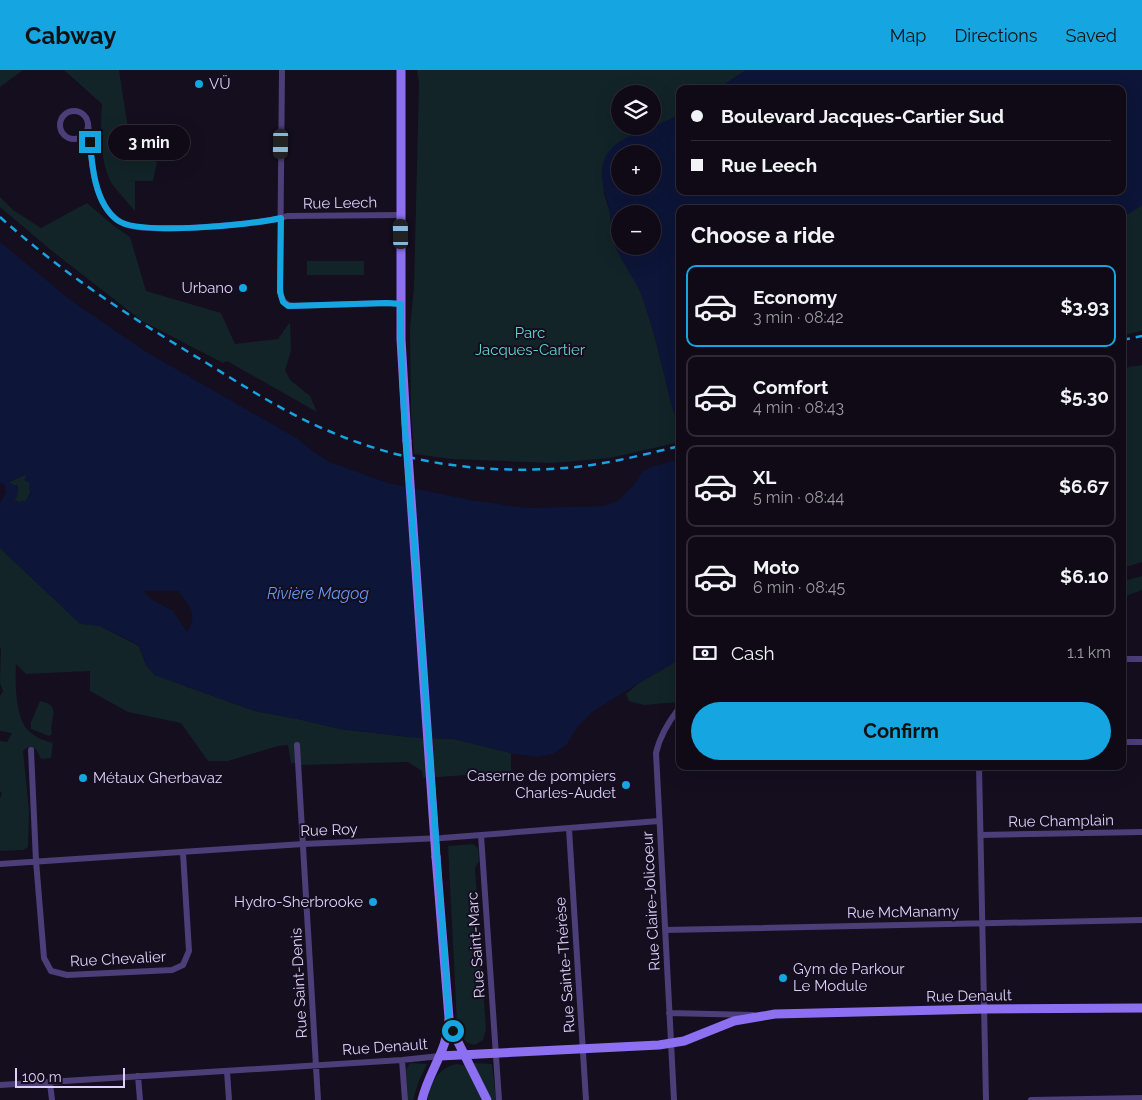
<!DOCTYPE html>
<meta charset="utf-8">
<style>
body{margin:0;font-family:Raleway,sans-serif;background:#18131f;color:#f1f3f6;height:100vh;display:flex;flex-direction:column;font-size:19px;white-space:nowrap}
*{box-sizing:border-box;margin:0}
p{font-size:16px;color:#9b9aa1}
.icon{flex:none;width:28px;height:28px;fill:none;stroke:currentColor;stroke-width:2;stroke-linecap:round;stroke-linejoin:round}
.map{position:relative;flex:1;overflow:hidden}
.panel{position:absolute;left:676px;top:135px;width:450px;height:565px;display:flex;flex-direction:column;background:#0f0a16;border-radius:10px;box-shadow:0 5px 20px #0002,0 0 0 1px #2f2b35}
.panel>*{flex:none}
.banner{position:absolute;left:676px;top:15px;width:450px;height:110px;border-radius:10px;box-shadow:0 5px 20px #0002,0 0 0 1px #2f2b35;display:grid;align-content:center;height:110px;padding:0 15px;background:#0f0a16}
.buttons{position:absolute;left:611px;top:15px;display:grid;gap:10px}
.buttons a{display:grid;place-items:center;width:50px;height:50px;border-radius:50%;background:#0f0a16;box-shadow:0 5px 20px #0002,0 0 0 1px #2f2b35;font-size:25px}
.scale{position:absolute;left:15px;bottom:12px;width:110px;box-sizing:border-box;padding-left:5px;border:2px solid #ddd0fb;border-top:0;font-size:14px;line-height:18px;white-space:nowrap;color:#ddd0fb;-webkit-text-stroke:4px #140e1e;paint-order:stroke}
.end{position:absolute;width:22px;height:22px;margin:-11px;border:6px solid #15a5e1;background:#111;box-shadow:0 0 0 2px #111}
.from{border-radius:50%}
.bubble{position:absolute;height:35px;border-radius:18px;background:#0f0a16;box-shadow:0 5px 20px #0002,0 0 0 1px #2f2b35;font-size:16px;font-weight:700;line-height:35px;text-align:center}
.car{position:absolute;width:15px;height:30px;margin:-15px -8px;border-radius:6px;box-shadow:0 0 4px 1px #0007;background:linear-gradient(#222 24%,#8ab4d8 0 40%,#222 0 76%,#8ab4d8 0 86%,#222 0)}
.banner b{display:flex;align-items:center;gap:18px;height:48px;font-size:19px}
.banner b+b{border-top:1px solid #2f2b35}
.banner i{width:12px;height:12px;background:#f1f3f6}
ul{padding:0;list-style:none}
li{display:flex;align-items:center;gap:15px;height:82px;margin:0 10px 8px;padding:0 5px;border:2px solid #2f2b35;border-radius:10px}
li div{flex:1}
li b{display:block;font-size:19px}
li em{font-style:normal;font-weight:700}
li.active{border-color:#15a5e1}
li>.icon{width:45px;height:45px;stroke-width:1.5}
h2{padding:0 15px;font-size:22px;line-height:60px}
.pay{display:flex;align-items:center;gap:12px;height:55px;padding:0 15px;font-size:19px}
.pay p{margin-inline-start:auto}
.button{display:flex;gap:10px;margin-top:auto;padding:10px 15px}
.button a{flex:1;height:58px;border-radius:30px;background:#15a5e1;color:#111;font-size:20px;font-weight:700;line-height:58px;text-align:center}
header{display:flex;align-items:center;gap:30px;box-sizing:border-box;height:70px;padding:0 25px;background:#15a5e1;color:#111}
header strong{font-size:24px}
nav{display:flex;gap:28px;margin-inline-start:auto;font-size:18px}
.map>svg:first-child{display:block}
</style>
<header>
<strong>Cabway</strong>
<nav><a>Map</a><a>Directions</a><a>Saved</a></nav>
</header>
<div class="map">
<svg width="1142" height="1030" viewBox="0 0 1142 1030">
<rect width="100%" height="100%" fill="#140e1e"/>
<!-- green -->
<path fill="#122428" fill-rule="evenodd" d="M0 0H23L0 17Z
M64 0H119L132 85 157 92 153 111H135V141C127 132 119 123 112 114 100 95 100 56 102 34Z
M417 0H746L718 19H680V44L658 56 640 61 607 84 603 101 604 123 610 143 612 166 624 193 640 218 654 264 674 343 680 349V372L610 388 553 393 451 389 414 384 411 343 410 258 414 217 419 13ZM620 24H652V56H620Z
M0 127 13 140 41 158 87 133 114 156 130 167 146 221 221 243 235 274 278 269 290 252 291 281 285 300 290 310 310 326 317 342 227 291 223 293 142 251 52 181 0 137Z
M1142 135V261L1123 265V147Z
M307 191H364V205H307Z
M1142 295V492L1123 498V298Z
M27 404C30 415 33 421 26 431L19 432 13 430 17 427 18 415 12 416 9 412Z
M0 478 80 553 100 556 139 576 146 595 185 616 255 641 298 649 340 659 409 667 454 669 511 683V702L423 708 422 701 408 692 298 695 297 693H291L288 675 278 676 228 691H208L181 653 128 642 90 621V601L26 604 16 594C15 612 15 652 31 663 37 668 45 671 53 673L51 688 41 689 36 679 28 677 23 681 29 741 28 777 23 780 0 781V728L2 723 0 722V671L7 672 12 663 0 661V626L3 621 0 613 1 578 0 577Z
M1142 506V520L1123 527V511Z
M680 589V632L644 635 629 631 626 624 639 613Z
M40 631C64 636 48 650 52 664L49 666 31 659V652Z
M473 774 478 778 479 791 475 798 486 959 483 970 475 975C463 973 459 963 457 953L448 776Z
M410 993 427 994 418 1013 413 1030H408L406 1000Z
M473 993 492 994 496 1030H492Z
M457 994 466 996 484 1030H427C431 1013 438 997 457 994Z"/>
<!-- water -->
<path fill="#0d1538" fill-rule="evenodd" d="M746 0H1142V135L1123 147 1122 139H680V349L674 343 671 334C663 301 656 267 645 235 638 212 623 195 614 174 610 164 612 154 610 143 607 124 595 104 607 84 621 63 659 57 680 44V121H1122V19H718ZM620 84H652V116H620ZM620 144H652V176H620Z
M0 172 73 232 148 283 298 369 311 380 329 392 388 413 470 430 526 438 603 436 618 431 633 416 642 402 651 397 680 389V589L639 613 592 642 577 658 567 674 553 684 537 687 511 683 454 669 409 667 340 659 298 649 255 641 154 605 146 595 139 575 100 556 80 554 0 478V433L6 422 4 414 0 413ZM27 404 24 410 30 413 29 419 31 423 26 431 19 432 14 430 17 427 18 415 13 416V414L9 412ZM143 521H178C189 535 199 545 187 562L173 541 151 529Z"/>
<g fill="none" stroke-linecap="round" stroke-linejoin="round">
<!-- street -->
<path stroke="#4c3e79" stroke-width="6" d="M282 0 280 209C280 220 279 235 294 236L387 233 401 234
M60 55a14 14 0 1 1 28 0a14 14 0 1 1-28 0Z
M88 53C91 80 91 123 111 144 116 149 121 153 127 155 152 163 261 155 287 146L400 145
M1122 589H1142
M1122 672H1142
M297 675 318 1030
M31 680 36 791 44 888 51 901 67 905 172 900 183 895 189 881 183 783
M979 696 986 1030
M569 759 586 1030
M481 765 499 1030
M981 765 1142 762
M0 794 303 774 442 768 659 751
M665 860 1142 850
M669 943 753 945
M402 990 405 1030
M227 1001 229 1030
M138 1006 140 1030
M50 1013 52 1030
M0 1015 402 990 440 986
M674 1030 656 683C660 665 669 651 680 637
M1031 1030 1142 1028"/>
<!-- secondary -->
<path stroke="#8d70f1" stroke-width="9" d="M401 0V269L407 371
M451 953 458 972 487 1030
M440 986 659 975 684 971 734 951 775 944 984 939 1142 938
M422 1030C429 1000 448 981 449 948L436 787"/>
<!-- rail -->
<path stroke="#15a5e1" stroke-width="2.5" stroke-dasharray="8 6" stroke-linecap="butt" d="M0 147C61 202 130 247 200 289 244 316 288 345 336 364 408 394 487 404 565 398 604 395 642 385 680 376
M1122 270 1142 266"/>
<!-- secondary-bridge -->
<path stroke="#8d70f1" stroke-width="9" d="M407 371 436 787"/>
</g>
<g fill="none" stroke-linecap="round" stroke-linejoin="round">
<!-- route -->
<path stroke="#15a5e1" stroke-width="6" d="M90 72C92 97 95 133 117 150 137 166 253 155 281 148L280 222 283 232 288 236 387 233 401 234C400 326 410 419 417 510 427 656 438 802 449 948L453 961"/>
</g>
<!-- markers -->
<g fill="#15a5e1" stroke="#140e1e" stroke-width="2">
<circle cx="199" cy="14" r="5"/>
<circle cx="243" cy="218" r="5"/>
<circle cx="83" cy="708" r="5"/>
<circle cx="626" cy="715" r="5"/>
<circle cx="373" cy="832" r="5"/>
<circle cx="783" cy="908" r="5"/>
</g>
<g text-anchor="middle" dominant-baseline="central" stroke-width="4" stroke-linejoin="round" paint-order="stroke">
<!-- poi labels -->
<g font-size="15" fill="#ddd0fb" stroke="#140e1e" text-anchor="start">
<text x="209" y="14">VÜ</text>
<text x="233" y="218" text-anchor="end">Urbano</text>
<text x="616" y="706" text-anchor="end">Caserne de pompiers<tspan x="616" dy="17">Charles-Audet</tspan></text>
<text x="93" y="708">Métaux Gherbavaz</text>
<text x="363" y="832" text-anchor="end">Hydro-Sherbrooke</text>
<text x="793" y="899">Gym de Parkour<tspan x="793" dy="17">Le Module</tspan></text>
</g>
<!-- street labels -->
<g font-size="15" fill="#ddd0fb" stroke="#140e1e">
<text transform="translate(340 133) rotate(-1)">Rue Leech</text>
<text transform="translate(1061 751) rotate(-1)">Rue Champlain</text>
<text transform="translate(329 760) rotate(-2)">Rue Roy</text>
<text transform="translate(651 831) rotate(-93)">Rue Claire-Jolicoeur</text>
<text transform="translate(903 842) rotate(-1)">Rue McManamy</text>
<text transform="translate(476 875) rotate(-94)">Rue Saint-Marc</text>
<text transform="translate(118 889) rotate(-3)">Rue Chevalier</text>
<text transform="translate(565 895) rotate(-94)">Rue Sainte-Thérèse</text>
<text transform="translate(299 913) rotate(-93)">Rue Saint-Denis</text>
<text transform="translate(969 926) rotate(-1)">Rue Denault</text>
<text transform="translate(385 977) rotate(-4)">Rue Denault</text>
</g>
<!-- park labels -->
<g font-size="15" fill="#64d3cd" stroke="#140e1e">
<text x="530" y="263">Parc<tspan x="530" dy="17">Jacques-Cartier</tspan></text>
</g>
<!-- water labels -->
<g font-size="16" font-style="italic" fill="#6897f1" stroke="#140e1e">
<text x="318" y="523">Rivière Magog</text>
</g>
</g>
</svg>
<div class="buttons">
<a><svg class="icon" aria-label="layers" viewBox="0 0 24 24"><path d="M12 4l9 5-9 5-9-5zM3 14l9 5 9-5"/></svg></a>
<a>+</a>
<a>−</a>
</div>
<div class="scale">100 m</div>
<i class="end from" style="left:453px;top:961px"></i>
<i class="end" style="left:90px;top:72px"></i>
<div class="bubble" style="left:108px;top:55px;width:82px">3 min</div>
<i class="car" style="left:281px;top:74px;rotate:181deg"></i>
<i class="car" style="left:401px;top:164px;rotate:359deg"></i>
<div class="banner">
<b><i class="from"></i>Boulevard Jacques-Cartier Sud</b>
<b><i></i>Rue Leech</b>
</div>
<section class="panel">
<h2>Choose a ride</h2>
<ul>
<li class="active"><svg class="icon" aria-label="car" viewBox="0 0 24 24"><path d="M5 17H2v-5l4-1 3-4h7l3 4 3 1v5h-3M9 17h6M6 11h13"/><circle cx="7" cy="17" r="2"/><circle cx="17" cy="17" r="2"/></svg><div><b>Economy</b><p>3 min · 08:42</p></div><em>$3.93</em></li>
<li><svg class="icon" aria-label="car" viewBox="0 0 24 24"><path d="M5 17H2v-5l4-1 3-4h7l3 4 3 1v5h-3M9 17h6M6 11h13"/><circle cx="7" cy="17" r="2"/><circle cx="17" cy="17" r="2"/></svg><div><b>Comfort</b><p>4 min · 08:43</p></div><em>$5.30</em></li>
<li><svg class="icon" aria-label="car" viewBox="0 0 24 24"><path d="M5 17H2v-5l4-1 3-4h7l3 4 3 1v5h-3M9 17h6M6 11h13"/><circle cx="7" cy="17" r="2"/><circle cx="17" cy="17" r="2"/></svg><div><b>XL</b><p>5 min · 08:44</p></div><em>$6.67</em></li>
<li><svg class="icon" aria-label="car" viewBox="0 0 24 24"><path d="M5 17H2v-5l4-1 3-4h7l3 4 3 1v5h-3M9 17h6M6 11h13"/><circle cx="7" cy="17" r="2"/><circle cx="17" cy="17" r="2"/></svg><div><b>Moto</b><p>6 min · 08:45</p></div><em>$6.10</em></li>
</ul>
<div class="pay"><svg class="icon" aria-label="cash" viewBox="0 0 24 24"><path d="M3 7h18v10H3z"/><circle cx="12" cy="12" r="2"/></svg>Cash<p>1.1 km</p></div>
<div class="button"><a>Confirm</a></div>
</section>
</div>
